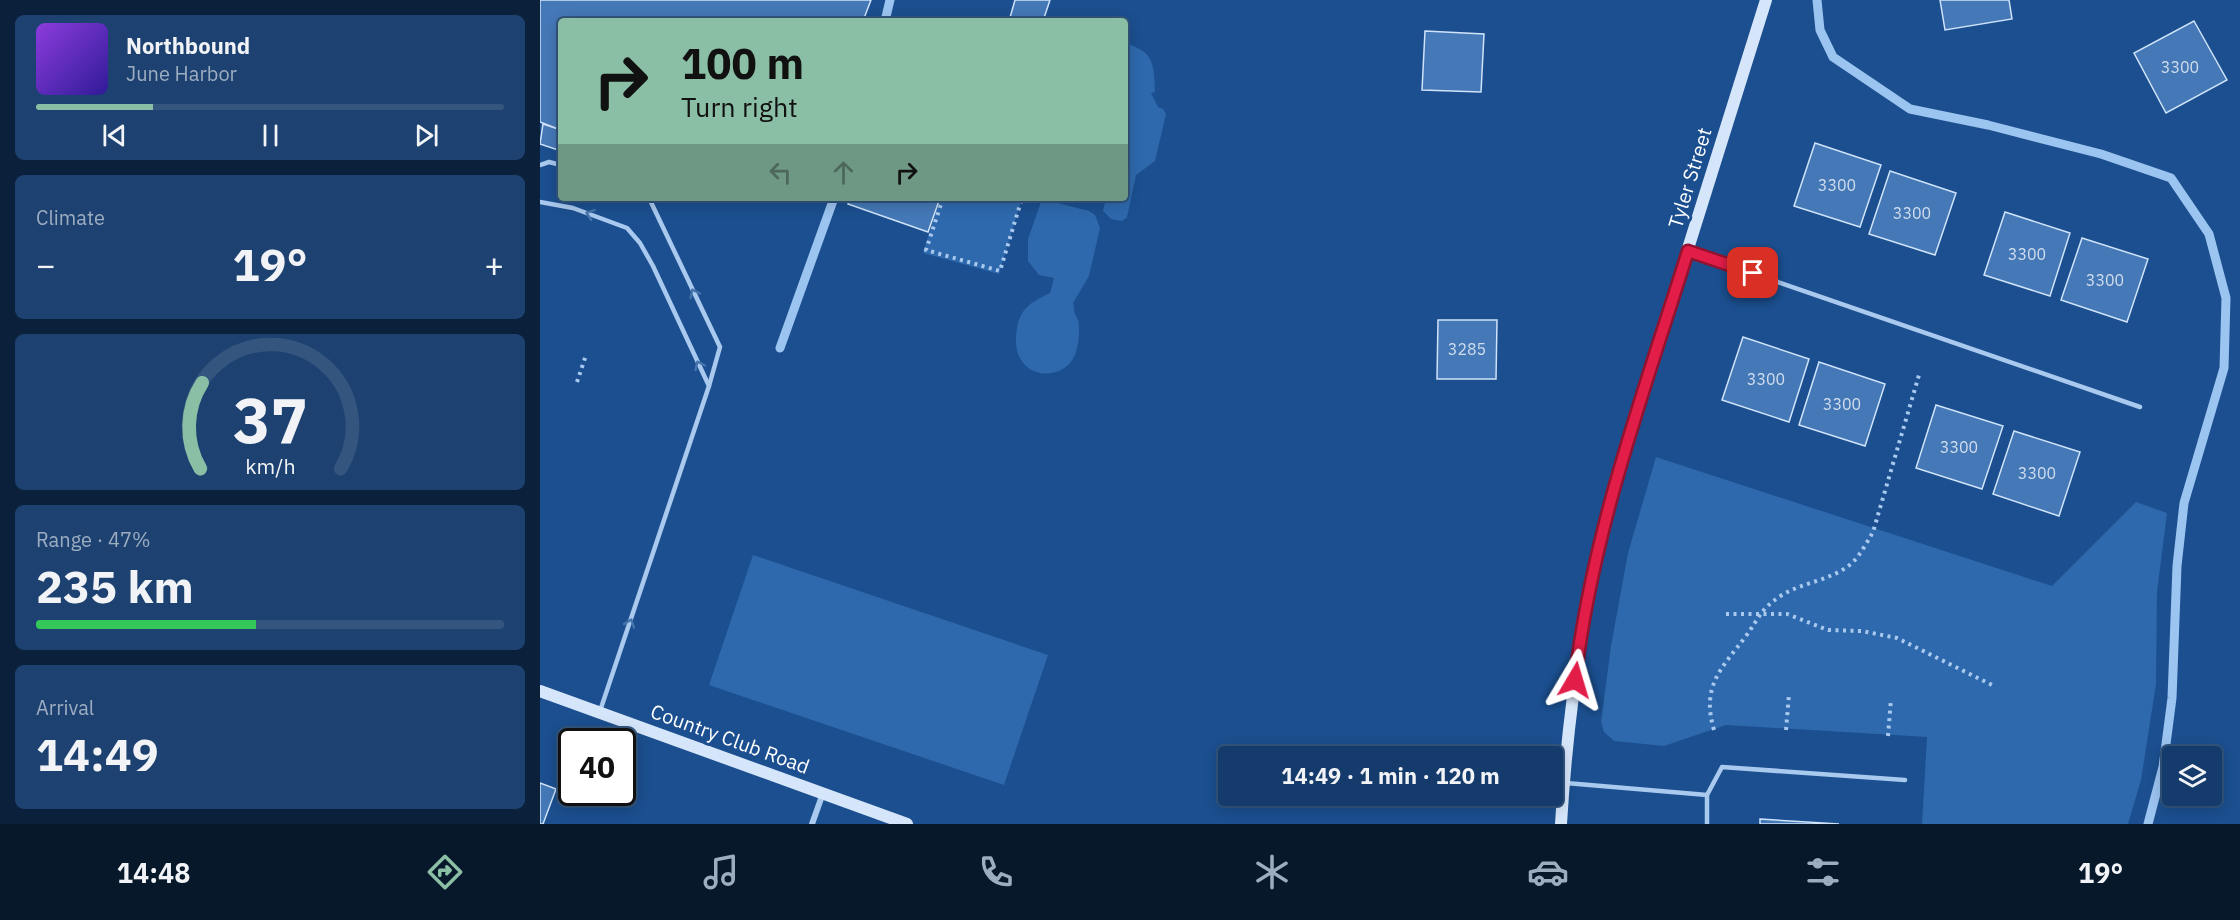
<!DOCTYPE html>
<html lang="en">
<head>
<meta charset="utf-8">
<style>
  :root { --surface:#143b6b; --page:#1d4271; --text:#f1f3f6; --muted:#9dadc1; --line:#33557e; --accent:#8abfa5 }
  body { margin:0; font-family:"IBM Plex Sans",sans-serif; background:var(--page); color:var(--text); height:100vh; display:flex; flex-direction:column; font-size:22px; white-space:nowrap }
  * { box-sizing:border-box; margin:0 }
  p { font-size:20px; color:var(--muted) }
  .icon { flex:none; width:33px; height:33px; fill:none; stroke:currentColor; stroke-width:2; stroke-linecap:round; stroke-linejoin:round }
  .map { position:relative; flex:1; overflow:hidden }
  .panel { display:flex; flex-direction:column; gap:15px; padding:15px; background:#0b203b; width:540px }
  .panel>* { flex:none }
  .banner { position:absolute; left:18px; top:18px; width:570px; height:183px; border-radius:6px; box-shadow:0 3px 15px #0003,0 0 0 2px var(--line); background:#8abfa5; color:#111; overflow:hidden }
  .tools { position:absolute; left:1622px; top:746px; display:grid; gap:12px }
  .tools a { display:grid; place-items:center; width:60px; height:60px; border-radius:6px; background:var(--surface); box-shadow:0 3px 15px #0003,0 0 0 2px var(--line); font-size:30px }
  .speed { position:absolute; left:18px; top:728px; display:flex; gap:12px; font-size:30px; font-weight:700; text-align:center }
  .speed>* { display:grid; place-content:center; width:78px; height:78px; border-radius:50%; background:var(--surface); box-shadow:0 3px 15px #0003,0 0 0 2px var(--line); line-height:1 }
  .speed .limit { border:3px solid #111; border-radius:9px; background:#fff; color:#111 }
  .pin { position:absolute; display:grid; place-items:center; width:51px; height:51px; color:#fff; margin:-26px; border-radius:12px; box-shadow:0 3px 9px #0006 }
  .me { position:absolute; width:66px; margin:-33px; rotate:7deg; stroke-linejoin:round; filter:drop-shadow(0 0 4px #0008) }
  .turn { display:flex; align-items:center; gap:21px; height:126px; padding:0 24px; font-size:27px }
  .turn .icon { width:78px; height:78px; stroke-width:2.5 }
  .turn b { display:block; font-size:42px; line-height:51px }
  .lanes { display:flex; align-items:center; height:57px; padding:0 24px; background:#0003; justify-content:center; gap:30px; direction:ltr }
  .lanes .off { opacity:.35 }
  .big { font-size:45px; font-weight:800; line-height:1.1 }
  .panel .widget { flex:1; display:flex; flex-direction:column; justify-content:center; gap:9px; min-width:0; padding:0 21px; border-radius:9px; background:var(--page) }
  .panel .dial { align-items:center; gap:0 }
  .dial svg { height:156px; overflow:visible; fill:none; stroke:var(--line); stroke-width:7; stroke-linecap:round; text-anchor:middle }
  .dial text { fill:var(--text); stroke:none }
  .song { display:flex; align-items:center; gap:18px }
  .cover { width:72px; height:72px; border-radius:9px; background:linear-gradient(135deg,hsl(270 70% 55%),hsl(250 70% 35%)) }
  .played { height:6px; border-radius:3px; background:linear-gradient(90deg,var(--accent) 25%,var(--line) 25%) }
  .keys { display:flex; justify-content:space-around; direction:ltr }
  .heat { display:flex; justify-content:space-between; align-items:center; font-size:33px; direction:ltr }
  .charge { height:9px; border-radius:4px; background:linear-gradient(90deg,#34c759 47%,var(--line) 0) }
  .trip { position:absolute; left:678px; top:746px; width:345px; height:60px; border-radius:6px; background:var(--surface); box-shadow:0 3px 15px #0003,0 0 0 2px var(--line); font-weight:800; line-height:60px; text-align:center }
  .menu { display:flex; height:96px; justify-content:space-around; align-items:center; background:#08182b; color:var(--muted) }
  .menu .icon { width:42px; height:42px }
  .menu .current { color:var(--accent) }
  .menu b { font-size:27px; color:var(--text) }
  main { display:flex; flex:1; min-height:0 }
  .map>svg:first-child { display:block }
  .green { fill:#2e69ad }
  .lines { fill:none; stroke-linecap:round; stroke-linejoin:round }
  .stream { stroke:#9cc4f0; stroke-width:9 }
  .building { fill:#4478b7; stroke:#cfe3fa; stroke-width:1.5 }
  .path { stroke:#a9c9ee; stroke-width:4; stroke-dasharray:3 4.5; stroke-linecap:butt }
  .lane { stroke:#a9c9ee; stroke-width:4.5 }
  .street { stroke:#a9c9ee; stroke-width:6 }
  .secondary { stroke:#d6e6fa; stroke-width:12 }
  .oneway { stroke:#4674ac }
  .route-casing { stroke:#92132f; stroke-width:15 }
  .route { stroke:#e11d48; stroke-width:10 }
  .labels { text-anchor:middle; stroke-width:6; stroke-linejoin:round; paint-order:stroke }
  .number-label { font-size:16px; fill:#d0dded }
  .street-label { font-size:20px; fill:#fff; stroke:#1b4f8f }
</style>
</head>
<body>
<main>
<section class="panel">
<div class="widget">
<div class="song"><i class="cover"></i><div><b>Northbound</b><p>June Harbor</p></div></div>
<div class="played"></div>
<div class="keys"><svg class="icon" aria-label="previous" viewBox="0 0 24 24"><path d="M18 5L8 12l10 7zM5 5v14"/></svg><svg class="icon" aria-label="pause" viewBox="0 0 24 24"><path d="M8 5v14M16 5v14"/></svg><svg class="icon" aria-label="next" viewBox="0 0 24 24"><path d="M6 5l10 7-10 7zM19 5v14"/></svg></div>
</div>
<div class="widget"><p>Climate</p>
<div class="heat"><a>−</a><b class="big">19°</b><a>+</a></div>
</div>
<div class="widget dial"><svg viewBox="0 0 100 80">
<path d="M14 69A42 42 0 1 1 86 69"/>
<path d="M14 69A42 42 0 0 1 15 25" stroke="#8abfa5"/>
<text x="50" y="56" font-size="32" font-weight="700">37</text>
<text x="50" y="72" font-size="11">km/h</text>
</svg></div>
<div class="widget"><p>Range · 47%</p><b class="big">235 km</b><div class="charge"></div></div>
<div class="widget"><p>Arrival</p><b class="big">14:49</b></div>
</section>
<div class="map">
<svg width="1700" height="824" viewBox="0 0 1700 824">
  <rect width="100%" height="100%" fill="#1b4f8f"/>
  <g class="green">
    <path d="M585,43C614,52 614,63 615,92L611,93L618,107L623,109L626,114L615,161L596,175L587,217L582,221L571,219L563,211L566,198H585Z"/>
    <polygon points="400,198 482,198 459,274 383,253"/>
    <path d="M502,199L549,211L555,215L560,228L549,276L533,303C534,306 534,308 534,311C535,315 537,317 538,320C540,327 539,341 537,348C530,385 473,382 476,337C478,309 488,304 510,293L514,278L499,275L488,261V239Z"/>
    <polygon points="1116,457 1512,586 1596,502 1627,513 1617,592 1616,684 1601,780 1588,824 1382,824 1387,737 1186,725 1124,746 1074,741 1064,732 1061,722 1071,646 1088,553"/>
    <polygon points="213,555 508,655 464,785 169,685"/>
  </g>
  <g class="lines">
    <g class="stream">
      <polyline points="1277,0 1280,30 1293,57 1370,109 1448,125 1561,154 1631,178 1669,234 1686,298 1684,368 1644,503 1637,566 1632,698 1623,767 1608,824"/>
      <polyline points="345,21 350,0"/>
      <polyline points="240,348 294,198"/>
    </g>
  </g>
  <g class="building">
    <polygon points="0,0 331,0 323,21 21,21 21,123 18,129 0,122"/>
    <polygon points="475,0 510,0 503,21 469,21"/>
    <polygon points="1400,0 1469,0 1472,19 1405,30"/>
    <polygon points="1654,21 1687,80 1626,113 1594,53"/>
    <polygon points="885,31 944,34 941,92 882,90"/>
    <polygon points="21,123 21,151 0,144 3,124 18,129"/>
    <polygon points="1275,143 1341,165 1320,227 1254,206"/>
    <polygon points="1350,171 1416,193 1395,255 1329,234"/>
    <polygon points="310,198 400,198 388,232 308,204"/>
    <polygon points="1465,212 1530,233 1510,296 1444,275"/>
    <polygon points="1542,238 1608,259 1587,322 1521,300"/>
    <polygon points="898,320 957,320 956,379 897,379"/>
    <polygon points="1203,337 1269,359 1249,422 1182,400"/>
    <polygon points="1279,362 1345,384 1325,446 1259,425"/>
    <polygon points="1396,405 1463,426 1442,489 1376,468"/>
    <polygon points="1474,431 1540,452 1519,516 1453,494"/>
    <polygon points="0,783 16,789 3,824 0,824"/>
    <polygon points="1220,819 1299,824 1220,824"/>
  </g>
  <g class="lines">
    <g class="path">
      <polyline points="403,198 386,250 460,271 482,198"/>
      <polyline points="37,382 46,355"/>
      <polyline points="1186,614 1247,614 1288,630 1322,631 1357,638 1452,685"/>
      <path d="M1174,730C1161,686 1181,669 1206,636C1220,617 1220,609 1242,595C1263,582 1294,580 1313,562C1321,554 1327,542 1333,532L1379,375"/>
      <polyline points="1246,730 1249,694"/>
      <polyline points="1348,736 1351,699"/>
    </g>
    <g class="lane">
      <polyline points="0,165 9,162 21,165"/>
      <polyline points="109,198 180,347 169,386"/>
      <polyline points="0,202 33,208 87,228 100,243 113,266 169,386 60,711"/>
      <polyline points="1148,251 1600,407"/>
      <polyline points="1026,783 1167,795"/>
      <polyline points="1167,824 1167,795 1182,767 1365,780"/>
    </g>
    <polyline class="street" points="272,824 283,793"/>
    <g class="secondary">
      <polyline points="0,691 367,824"/>
      <path d="M1021,824C1028,706 1045,593 1076,478L1226,0"/>
    </g>
  </g>
  <defs><path id="oneway-chevron" d="M-2-3.5L2.5 0L-2 3.5" fill="none" stroke-width="1.6" stroke-linecap="round" stroke-linejoin="round" transform="scale(1.5)"/></defs>
  <g class="oneway">
    <use href="#oneway-chevron" transform="translate(50 214) rotate(-160)"/>
    <use href="#oneway-chevron" transform="translate(154 293) rotate(-115)"/>
    <use href="#oneway-chevron" transform="translate(159 365) rotate(-115)"/>
    <use href="#oneway-chevron" transform="translate(90 623) rotate(-71)"/>
  </g>
  <g class="lines">
    <g class="route-casing">
      <path id="route" d="M1035,680C1052,532 1104,392 1148,251L1213,273"/>
    </g>
    <use href="#route" class="route"/>
  </g>
  <g class="labels">
    <g class="number-label">
      <text x="1640" y="73">3300</text>
      <text x="1297" y="191">3300</text>
      <text x="1372" y="219">3300</text>
      <text x="1487" y="260">3300</text>
      <text x="1565" y="286">3300</text>
      <text x="927" y="355">3285</text>
      <text x="1226" y="385">3300</text>
      <text x="1302" y="410">3300</text>
      <text x="1419" y="453">3300</text>
      <text x="1497" y="479">3300</text>
    </g>
    <g class="street-label">
      <text transform="translate(1150 178) rotate(-73)" y="7">Tyler Street</text>
      <text transform="translate(190 739) rotate(20)" y="7">Country Club Road</text>
    </g>
  </g>
</svg>
<div class="tools">
<a><svg class="icon" aria-label="layers" viewBox="0 0 24 24"><path d="M12 4l9 5-9 5-9-5zM3 14l9 5 9-5"/></svg></a>
</div>
<div class="speed"><div class="limit">40</div></div>
<div class="pin" style="left:1213px;top:273px;background:#d93025"><svg class="icon" aria-label="arrive" viewBox="0 0 24 24"><path d="M6 21V4h12l-3 4 3 4H6"/></svg></div>
<svg class="me" style="left:1035px;top:680px" viewBox="-20 -20 40 40"><path d="M0-17L14 15 0 8-14 15z" fill="#e11d48" stroke="#fff" stroke-width="4"/></svg>
<div class="trip">14:49 · 1 min · 120 m</div>
<div class="banner">
<div class="turn"><svg class="icon" aria-label="right" viewBox="0 0 24 24"><path d="M7 20v-9h11M14 6l5 5-5 5"/></svg><div><b>100 m</b>Turn right</div></div>
<div class="lanes"><svg class="icon off" aria-label="left" viewBox="0 0 24 24"><path d="M17 20v-9H6M10 6l-5 5 5 5"/></svg><svg class="icon off" aria-label="ahead" viewBox="0 0 24 24"><path d="M12 20V5M6 11l6-6 6 6"/></svg><svg class="icon" aria-label="right" viewBox="0 0 24 24"><path d="M7 20v-9h11M14 6l5 5-5 5"/></svg></div>
</div>
</div>
</main>
<nav class="menu">
<b>14:48</b>
<svg class="icon current" aria-label="directions" viewBox="0 0 24 24"><path d="M12 3l9 9-9 9-9-9zM9 14v-3h6M13 9l2 2-2 2"/></svg>
<svg class="icon" aria-label="music" viewBox="0 0 24 24"><path d="M9 18V5l10-2v13"/><circle cx="6" cy="18" r="3"/><circle cx="16" cy="16" r="3"/></svg>
<svg class="icon" aria-label="phone" viewBox="0 0 24 24"><path d="M5 4h4l2 5-3 2q2 4 5 5l2-3 5 2v4C11 20 4 13 5 4z"/></svg>
<svg class="icon" aria-label="climate" viewBox="0 0 24 24"><path d="M12 3v18M4 7l16 10M4 17L20 7"/></svg>
<svg class="icon" aria-label="car" viewBox="0 0 24 24"><path d="M5 17H2v-5l4-1 3-4h7l3 4 3 1v5h-3M9 17h6M6 11h13"/><circle cx="7" cy="17" r="2"/><circle cx="17" cy="17" r="2"/></svg>
<svg class="icon" aria-label="filters" viewBox="0 0 24 24"><path d="M4 7h16M4 17h16"/><circle cx="9" cy="7" r="2"/><circle cx="15" cy="17" r="2"/></svg>
<b>19°</b>
</nav>
</body>
</html>
